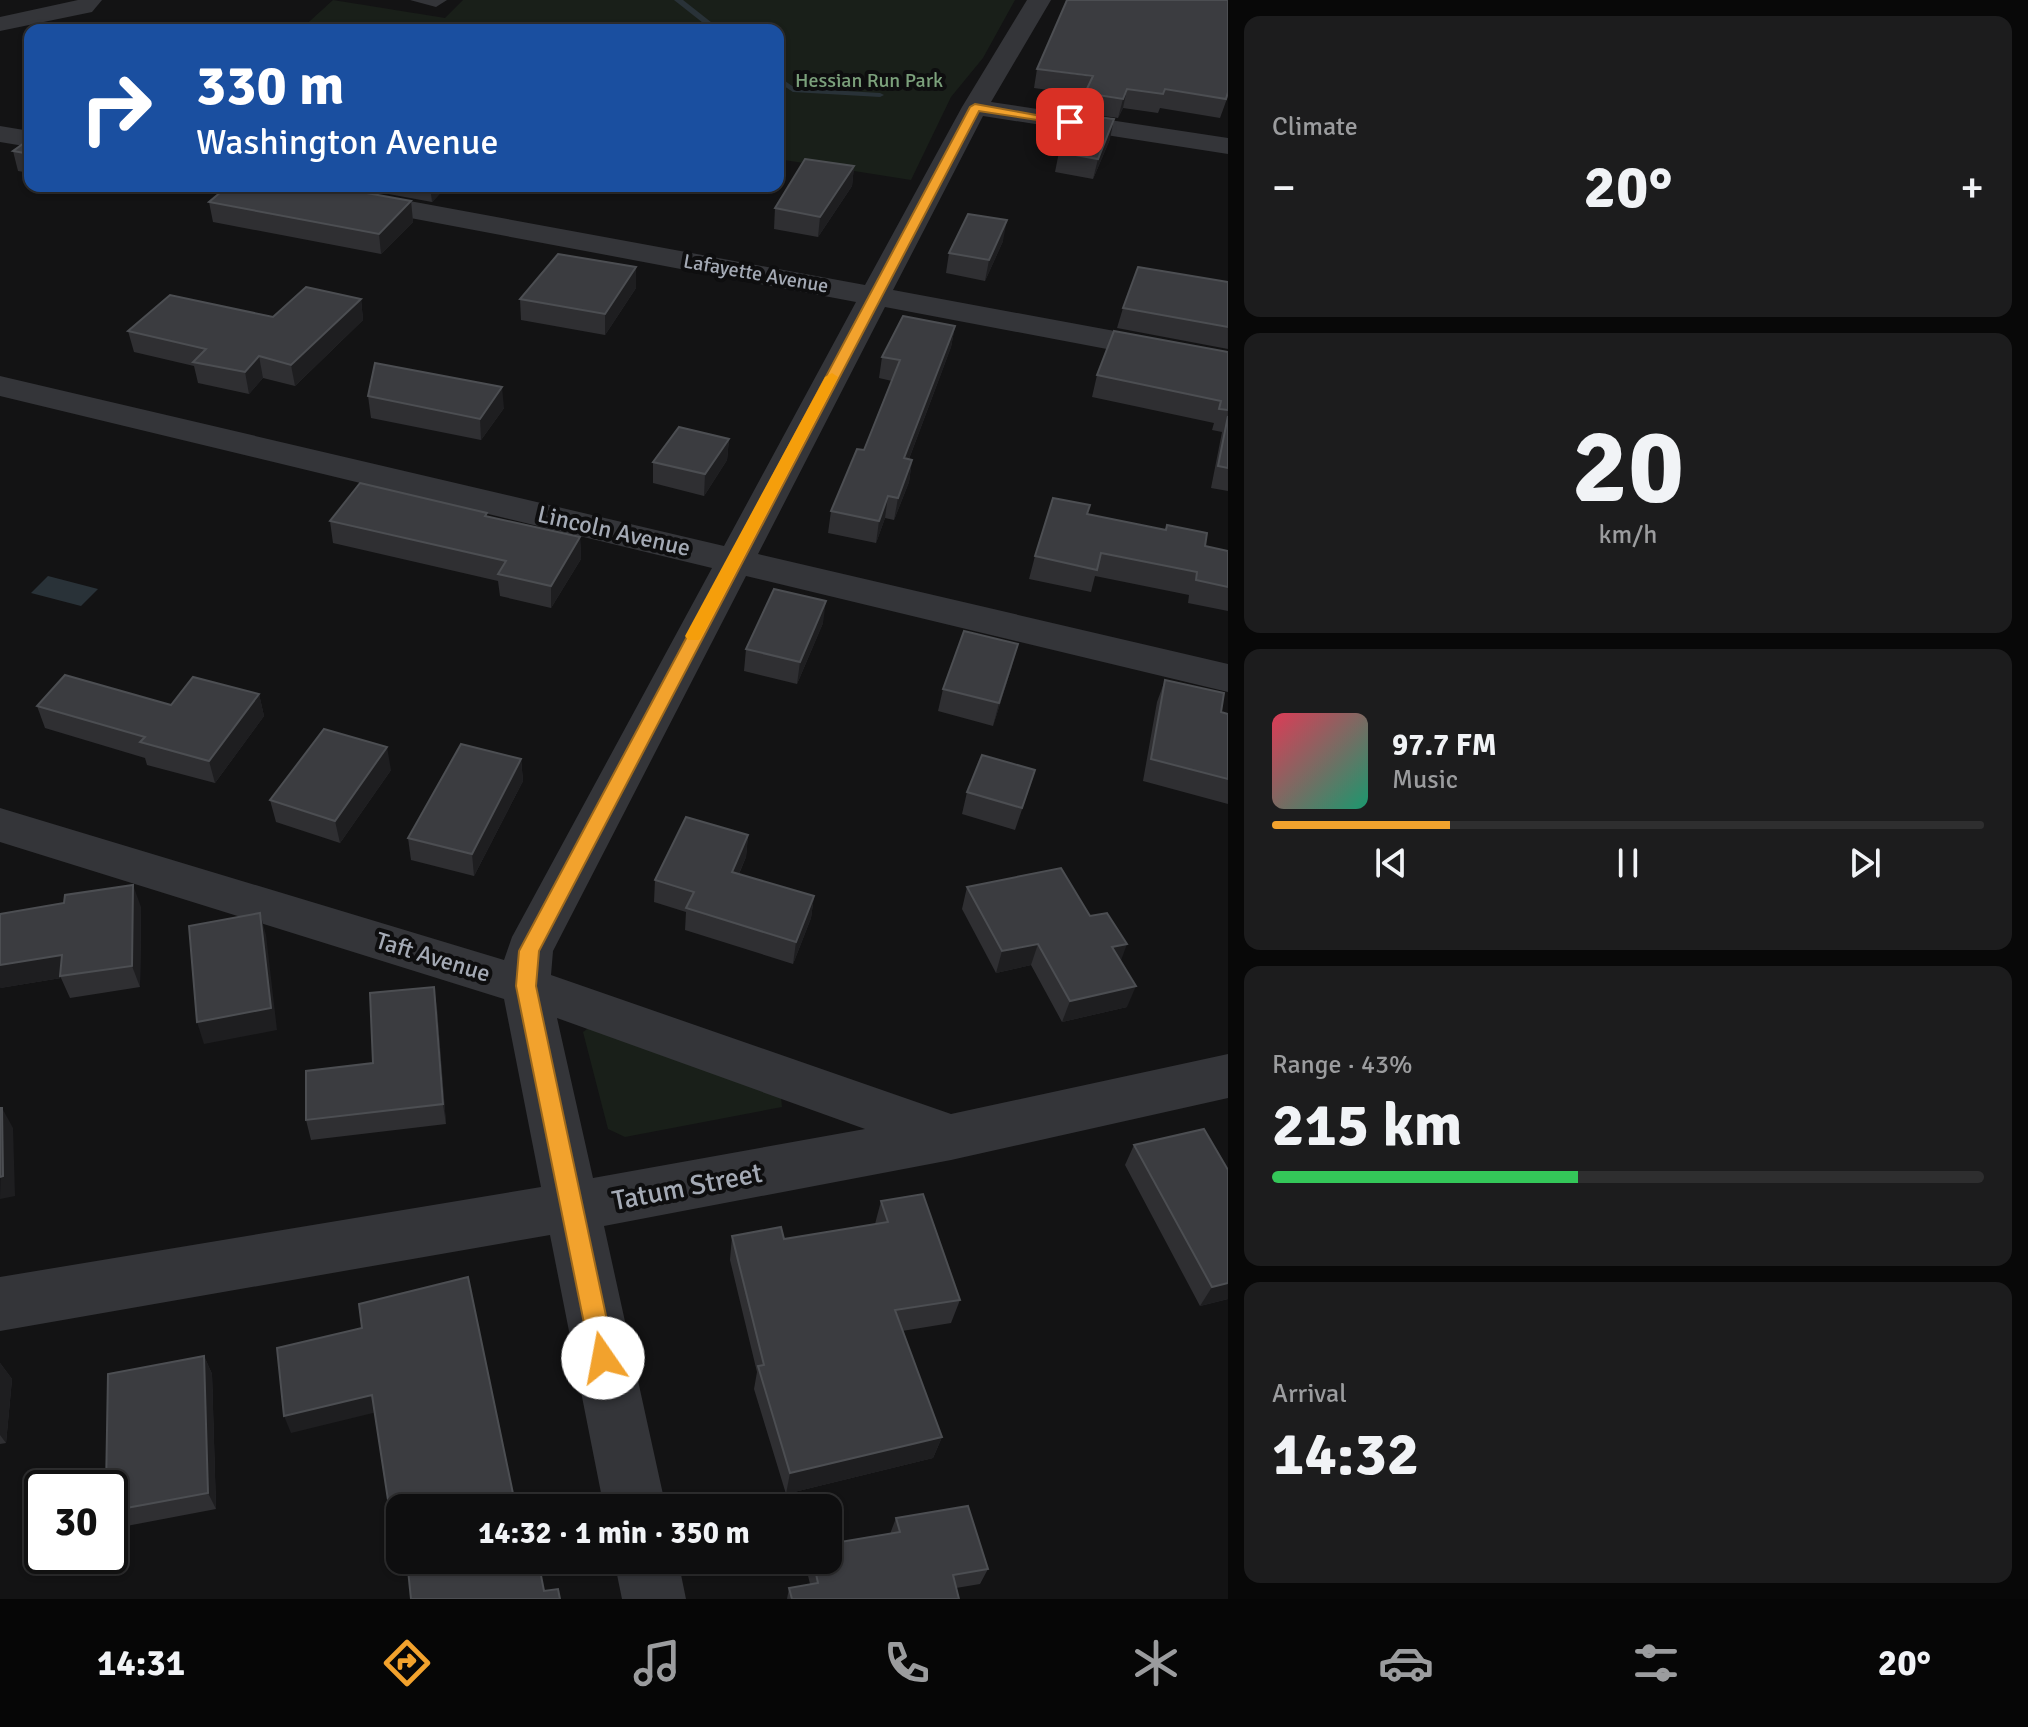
<!DOCTYPE html>
<html lang="en">
<head>
<meta charset="utf-8">
<style>
  :root { --surface:#0e0e0f; --page:#1c1c1d; --text:#f1f3f6; --muted:#9b9c9e; --line:#2e2e2f; --accent:#f2a22d }
  body { margin:0; font-family:Signika,sans-serif; background:var(--page); color:var(--text); height:100vh; display:flex; flex-direction:column; font-size:30px; white-space:nowrap }
  * { box-sizing:border-box; margin:0 }
  p { font-size:26px; color:var(--muted) }
  .icon { flex:none; width:44px; height:44px; fill:none; stroke:currentColor; stroke-width:2; stroke-linecap:round; stroke-linejoin:round }
  .map { position:relative; flex:1; overflow:hidden }
  .side { display:flex; flex-direction:column; gap:16px; padding:16px; background:#080808; width:800px }
  .side>* { flex:none }
  .hud { position:absolute; left:24px; top:24px; width:760px; height:168px; border-radius:16px; box-shadow:0 2px 6px #0004,0 0 0 2px var(--line); background:#1a4fa0; color:#fff; overflow:hidden }
  .speed { position:absolute; left:24px; top:1470px; display:flex; gap:16px; font-size:40px; font-weight:700; text-align:center }
  .speed>* { display:grid; place-content:center; width:104px; height:104px; border-radius:50%; background:var(--surface); box-shadow:0 2px 6px #0004,0 0 0 2px var(--line); line-height:1 }
  .speed .limit { border:4px solid #111; border-radius:12px; background:#fff; color:#111 }
  .pin { position:absolute; display:grid; place-items:center; width:68px; height:68px; color:#fff; margin:-34px; border-radius:16px; box-shadow:0 4px 12px #0006 }
  .me { position:absolute; width:88px; margin:-44px; rotate:348deg; stroke-linejoin:round; filter:drop-shadow(0 0 6px #0008) }
  .turn { display:flex; align-items:center; gap:28px; height:168px; padding:0 40px; font-size:36px }
  .turn .icon { width:104px; height:104px; stroke-width:2.5 }
  .turn b { display:block; font-size:56px; line-height:68px }
  .big { font-size:60px; font-weight:700; line-height:1.1 }
  .side .card { flex:1; display:flex; flex-direction:column; justify-content:center; gap:12px; min-width:0; padding:0 28px; border-radius:16px; background:var(--page) }
  .side .dial { align-items:center; gap:0 }
  .dial b { font-size:104px; line-height:1 }
  .song { display:flex; align-items:center; gap:24px }
  .cover { width:96px; height:96px; border-radius:12px; background:linear-gradient(135deg,hsl(350 70% 55%),hsl(160 70% 35%)) }
  .played { height:8px; border-radius:4px; background:linear-gradient(90deg,var(--accent) 25%,var(--line) 25%) }
  .keys { display:flex; justify-content:space-around; direction:ltr }
  .heat { display:flex; justify-content:space-between; align-items:center; font-size:44px; direction:ltr }
  .charge { height:12px; border-radius:6px; background:linear-gradient(90deg,#34c759 43%,var(--line) 0) }
  .trip { position:absolute; left:386px; top:1494px; width:456px; height:80px; border-radius:16px; background:var(--surface); box-shadow:0 2px 6px #0004,0 0 0 2px var(--line); font-weight:700; line-height:80px; text-align:center }
  .menu { display:flex; height:128px; justify-content:space-around; align-items:center; background:#060606; color:var(--muted) }
  .menu .icon { width:56px; height:56px }
  .menu .on { color:var(--accent) }
  .menu b { font-size:36px; color:var(--text) }
  main { display:flex; flex:1; min-height:0 }
  .map>svg:first-child { display:block }
  .green { fill:#191f19 }
  .water { fill:#293238 }
  .lines { fill:none; stroke-linecap:round; stroke-linejoin:round }
  .stream { fill:#293238; fill-rule:evenodd }
  .lane { fill:#343539; fill-rule:evenodd }
  .street { fill:#343539; fill-rule:evenodd }
  .wall { fill:#2f2f32 }
  .shaded-wall { fill:#1e1e20 }
  .building { fill:#3b3c40; stroke:#4c4e52; stroke-width:2 }
  .route { fill:#f2a22d; stroke:#9d691d; stroke-width:2 }
  .slow { fill:#f59e0b }
  .labels { text-anchor:middle; stroke-width:8; stroke-linejoin:round; paint-order:stroke }
  .far-park-label { font-size:20px; fill:#7ba07b; stroke:#0e0e0f }
  .far-street-label { font-size:20px; fill:#a4aab5; stroke:#0e0e0f }
  .street-label { font-size:24px; fill:#a4aab5; stroke:#0e0e0f }
  .near-street-label { font-size:28px; fill:#a4aab5; stroke:#0e0e0f }
</style>
</head>
<body>
<main>
<div class="map">
<svg width="1228" height="1599" viewBox="0 0 1228 1599">
  <rect width="100%" height="100%" fill="#131314"/>
  <g class="green">
    <polygon points="333,0 445,18 463,0 1015,0 983,58 951,97 911,180 778,159 778,30 300,30"/>
    <polygon points="594,1024 780,1086 782,1107 625,1137 608,1129 583,1032"/>
  </g>
  <polygon class="water" points="48,576 98,589 81,606 31,593"/>
  <g class="lines">
    <g class="stream">
      <polygon points="674,0 683,0 721,30 712,30"/>
      <polygon points="778,76 795,88 880,93 884,95 880,97 793,92 778,82"/>
    </g>
    <polygon class="lane" points="410,0 447,0 436,7"/>
    <g class="street">
      <polygon points="78,0 102,0 92,12 0,31 0,17"/>
      <path d="M1027,0H1051L991,102L1228,138V154L983,116L893,290L1228,352V372L885,307L758,554L1228,664V692L746,576L553,951L551,975L951,1114L1228,1054V1098L951,1160L604,1226L666,1508H604L550,1235L0,1331V1277L541,1187L504,999L0,842V808L504,960L512,937L712,568L0,396V376L724,546L856,302L283,194L273,192L269,186H328L865,285L962,107ZM557,1018L865,1129L593,1178Z"/>
      <polygon points="0,126 30,131 30,147 0,142"/>
      <polygon points="614,1560 678,1560 686,1599 622,1599"/>
    </g>
  </g>
  <g class="wall">
    <polygon points="1037,69 1228,96 1220,118 1160,108 1158,113 1123,108 1118,118 1081,113 1085,95 1034,88"/>
    <polygon points="30,139 30,173 18,171 13,151"/>
    <polygon points="1110,139 1093,179 1055,172 1059,152"/>
    <polygon points="854,166 852,186 818,237 774,229 775,208"/>
    <polygon points="345,186 459,186 457,188 447,186 432,202"/>
    <polygon points="411,201 413,222 381,254 213,222 209,202"/>
    <polygon points="1003,241 985,281 946,273 949,253"/>
    <polygon points="636,267 636,288 605,335 521,320 520,299"/>
    <polygon points="1228,282 1228,349 1117,328 1123,308"/>
    <polygon points="361,299 363,320 295,386 263,378 249,394 198,383 194,366 134,352 128,331 273,317"/>
    <polygon points="955,326 951,347 909,459 912,460 909,482 894,520 885,518 876,543 828,533 831,511 864,450 892,381 879,378 882,357"/>
    <polygon points="1228,352 1228,491 1211,488 1222,432 1212,430 1214,423 1092,397 1097,375"/>
    <polygon points="368,396 504,408 481,440 371,418"/>
    <polygon points="729,439 727,460 704,496 653,483 653,462"/>
    <polygon points="487,513 487,516 580,537 581,559 551,608 500,596 498,581 333,543 330,521"/>
    <polygon points="1087,514 1166,530 1167,525 1205,546 1228,551 1228,611 1188,603 1189,595 1095,576 1091,592 1029,579 1035,556"/>
    <polygon points="823,623 797,684 744,671 746,649"/>
    <polygon points="1012,666 993,726 938,711 943,689"/>
    <polygon points="1165,680 1221,712 1228,714 1228,804 1143,781 1157,702"/>
    <polygon points="259,694 264,716 215,783 147,765 145,758 45,728 37,706 171,705"/>
    <polygon points="521,759 523,781 474,876 411,860 408,838"/>
    <polygon points="391,770 340,843 276,822 270,800"/>
    <polygon points="967,792 1028,792 1015,830 962,814"/>
    <polygon points="748,835 746,857 739,874 814,896 811,918 793,964 685,930 686,912 654,902 655,880"/>
    <polygon points="967,887 1090,916 1120,961 1127,1007 1062,1022 1031,965 996,973 962,909"/>
    <polygon points="141,907 140,987 70,998 61,978 0,988"/>
    <polygon points="437,1008 446,1124 311,1140 306,1120"/>
    <polygon points="1134,1145 1228,1299 1200,1306 1125,1165"/>
    <polygon points="881,1201 960,1300 951,1323 902,1331 942,1437 933,1458 786,1494 754,1389 757,1372 730,1260 732,1236 784,1239 875,1224"/>
    <polygon points="204,1356 212,1374 216,1509 116,1528 110,1519 110,1488"/>
    <polygon points="0,1363 12,1379 6,1443 0,1444"/>
    <polygon points="896,1518 988,1569 980,1584 956,1588 959,1599 787,1599 789,1588 810,1584 805,1563 806,1560 828,1560 890,1534"/>
  </g>
  <g class="shaded-wall">
    <polygon points="1127,89 1123,108 1118,118 1123,99"/>
    <polygon points="1114,119 1110,139 1093,179 1098,159"/>
    <polygon points="854,166 852,186 818,237 820,217"/>
    <polygon points="430,186 447,186 432,202"/>
    <polygon points="411,201 413,222 381,254 379,234"/>
    <polygon points="1007,220 1003,241 985,281 989,260"/>
    <polygon points="636,267 636,288 605,335 605,314"/>
    <polygon points="361,299 363,320 295,386 291,365"/>
    <polygon points="955,326 951,347 901,480 904,458"/>
    <polygon points="259,356 263,378 249,394 245,372"/>
    <polygon points="502,387 504,408 481,440 480,419"/>
    <polygon points="729,439 727,460 704,496 705,474"/>
    <polygon points="912,460 909,482 894,520 898,498"/>
    <polygon points="888,496 885,518 876,543 879,521"/>
    <polygon points="580,537 581,559 551,608 551,586"/>
    <polygon points="826,601 823,623 797,684 800,662"/>
    <polygon points="1018,644 1012,666 993,726 999,703"/>
    <polygon points="259,694 264,716 215,783 209,761"/>
    <polygon points="387,747 391,770 340,843 335,821"/>
    <polygon points="521,759 523,781 474,876 472,854"/>
    <polygon points="748,835 746,857 730,894 732,872"/>
    <polygon points="133,885 141,907 140,987 132,966"/>
    <polygon points="814,896 811,918 793,964 796,942"/>
    <polygon points="260,913 266,935 277,1030 204,1044 197,1022"/>
    <polygon points="1038,944 1031,965 996,973 1002,951"/>
    <polygon points="1127,944 1119,966 1112,947"/>
    <polygon points="62,955 61,978 0,988 0,965"/>
    <polygon points="1136,986 1127,1007 1062,1022 1070,1001"/>
    <polygon points="434,987 437,1008 446,1124 443,1104"/>
    <polygon points="2,1108 13,1128 15,1196 0,1199"/>
    <polygon points="1228,1283 1228,1299 1200,1306 1212,1287"/>
    <polygon points="204,1356 212,1374 216,1509 208,1493"/>
    <polygon points="0,1363 12,1379 6,1443 0,1435"/>
    <polygon points="372,1395 377,1412 291,1433 284,1416"/>
    <polygon points="942,1437 933,1458 786,1494 790,1473"/>
    <polygon points="400,1523 400,1541 397,1541 392,1526"/>
  </g>
  <g class="building">
    <polygon points="1067,0 1228,0 1228,92 1226,99 1165,89 1163,94 1127,89 1123,99 1085,93 1093,76 1037,69"/>
    <polygon points="1076,114 1114,119 1098,159 1059,152"/>
    <polygon points="30,139 30,154 13,151"/>
    <polygon points="805,159 854,166 820,217 775,208"/>
    <polygon points="228,186 328,186 411,201 379,234 209,202"/>
    <polygon points="968,214 1007,220 989,260 949,253"/>
    <polygon points="558,254 636,267 605,314 520,299"/>
    <polygon points="1138,267 1228,282 1228,327 1123,308"/>
    <polygon points="306,287 361,299 291,365 259,356 245,372 193,362 206,349 128,331 170,295 273,317"/>
    <polygon points="903,316 955,326 904,458 912,460 898,498 888,496 879,521 831,511 857,449 864,450 900,360 882,357"/>
    <polygon points="1114,331 1228,352 1228,410 1219,409 1221,401 1097,375"/>
    <polygon points="375,363 502,387 480,419 368,396"/>
    <polygon points="1228,416 1228,468 1218,466"/>
    <polygon points="679,427 729,439 705,474 653,462"/>
    <polygon points="360,483 487,513 485,516 580,537 551,586 498,574 506,561 330,521"/>
    <polygon points="1053,498 1090,505 1087,514 1166,530 1167,525 1207,533 1205,546 1228,551 1228,587 1196,580 1197,572 1101,553 1097,570 1035,556"/>
    <polygon points="774,589 826,601 800,662 746,649"/>
    <polygon points="964,631 1018,644 999,703 943,689"/>
    <polygon points="65,675 171,705 193,677 259,694 209,761 140,742 145,737 37,706"/>
    <polygon points="1165,680 1224,693 1221,712 1228,714 1228,779 1151,759"/>
    <polygon points="324,729 387,747 335,821 270,800"/>
    <polygon points="461,744 521,759 472,854 408,838"/>
    <polygon points="982,755 1035,770 1022,808 967,792"/>
    <polygon points="686,817 748,835 732,872 814,896 796,942 686,908 694,892 655,880"/>
    <polygon points="1061,868 1090,916 1107,913 1127,944 1112,947 1136,986 1070,1001 1038,944 1002,951 967,887"/>
    <polygon points="133,885 132,966 60,976 62,955 0,965 0,914 64,903 65,895"/>
    <polygon points="260,913 271,1008 197,1022 189,926"/>
    <polygon points="434,987 443,1104 306,1120 306,1071 373,1063 370,993"/>
    <polygon points="0,1108 2,1108 3,1176 0,1177"/>
    <polygon points="1204,1129 1228,1170 1228,1283 1212,1287 1134,1145"/>
    <polygon points="923,1194 960,1300 895,1310 942,1437 790,1473 758,1366 764,1365 732,1236 781,1227 784,1239 888,1222 881,1201"/>
    <polygon points="468,1277 516,1508 400,1508 400,1523 392,1526 372,1395 284,1416 277,1348 362,1328 359,1304"/>
    <polygon points="204,1356 208,1493 110,1511 110,1488 106,1488 108,1374"/>
    <polygon points="968,1506 988,1569 953,1575 959,1599 792,1599 789,1588 818,1583 813,1560 828,1560 828,1544 900,1532 896,1518"/>
    <polygon points="407,1560 538,1560 544,1591 558,1589 560,1599 411,1599"/>
  </g>
  <polygon class="route" points="975,104 1075,122 1070,125 979,111 539,951 536,986 615,1358 612,1366 603,1370 594,1366 591,1358 516,986 519,951 970,107"/>
  <polygon class="slow" points="832,373 838,377 702,636 699,640 688,640 685,636 825,377"/>
  <g class="labels">
    <g class="far-park-label">
      <text x="869" y="87">Hessian Run Park</text>
    </g>
    <g class="far-street-label">
      <text transform="translate(756 273) rotate(10)" y="7">Lafayette Avenue</text>
    </g>
    <g class="street-label">
      <text transform="translate(614 531) rotate(13)" y="8">Lincoln Avenue</text>
      <text transform="translate(433 957) rotate(17)" y="8">Taft Avenue</text>
    </g>
    <g class="near-street-label">
      <text transform="translate(687 1186) rotate(-11)" y="10">Tatum Street</text>
    </g>
  </g>
</svg>
<div class="speed"><div class="limit">30</div></div>
<div class="pin" style="left:1070px;top:122px;background:#d93025"><svg class="icon" aria-label="arrive" viewBox="0 0 24 24"><path d="M6 21V4h12l-3 4 3 4H6"/></svg></div>
<svg class="me" style="left:603px;top:1358px" viewBox="-20 -20 40 40"><circle r="19" fill="#fff"/><path d="M0-13L10 11 0 6-10 11z" fill="#f2a22d"/></svg>
<div class="trip">14:32 · 1 min · 350 m</div>
<div class="hud">
<div class="turn"><svg class="icon" aria-label="right" viewBox="0 0 24 24"><path d="M7 20v-9h11M14 6l5 5-5 5"/></svg><div><b>330 m</b>Washington Avenue</div></div>
</div>
</div>
<section class="side">
<div class="card"><p>Climate</p>
<div class="heat"><a>−</a><b class="big">20°</b><a>+</a></div>
</div>
<div class="card dial"><b>20</b><p>km/h</p></div>
<div class="card">
<div class="song"><i class="cover"></i><div><b>97.7 FM</b><p>Music</p></div></div>
<div class="played"></div>
<div class="keys"><svg class="icon" aria-label="previous" viewBox="0 0 24 24"><path d="M18 5L8 12l10 7zM5 5v14"/></svg><svg class="icon" aria-label="pause" viewBox="0 0 24 24"><path d="M8 5v14M16 5v14"/></svg><svg class="icon" aria-label="next" viewBox="0 0 24 24"><path d="M6 5l10 7-10 7zM19 5v14"/></svg></div>
</div>
<div class="card"><p>Range · 43%</p><b class="big">215 km</b><div class="charge"></div></div>
<div class="card"><p>Arrival</p><b class="big">14:32</b></div>
</section>
</main>
<nav class="menu">
<b>14:31</b>
<svg class="icon on" aria-label="directions" viewBox="0 0 24 24"><path d="M12 3l9 9-9 9-9-9zM9 14v-3h6M13 9l2 2-2 2"/></svg>
<svg class="icon" aria-label="music" viewBox="0 0 24 24"><path d="M9 18V5l10-2v13"/><circle cx="6" cy="18" r="3"/><circle cx="16" cy="16" r="3"/></svg>
<svg class="icon" aria-label="phone" viewBox="0 0 24 24"><path d="M5 4h4l2 5-3 2q2 4 5 5l2-3 5 2v4C11 20 4 13 5 4z"/></svg>
<svg class="icon" aria-label="climate" viewBox="0 0 24 24"><path d="M12 3v18M4 7l16 10M4 17L20 7"/></svg>
<svg class="icon" aria-label="car" viewBox="0 0 24 24"><path d="M5 17H2v-5l4-1 3-4h7l3 4 3 1v5h-3M9 17h6M6 11h13"/><circle cx="7" cy="17" r="2"/><circle cx="17" cy="17" r="2"/></svg>
<svg class="icon" aria-label="filters" viewBox="0 0 24 24"><path d="M4 7h16M4 17h16"/><circle cx="9" cy="7" r="2"/><circle cx="15" cy="17" r="2"/></svg>
<b>20°</b>
</nav>
</body>
</html>
